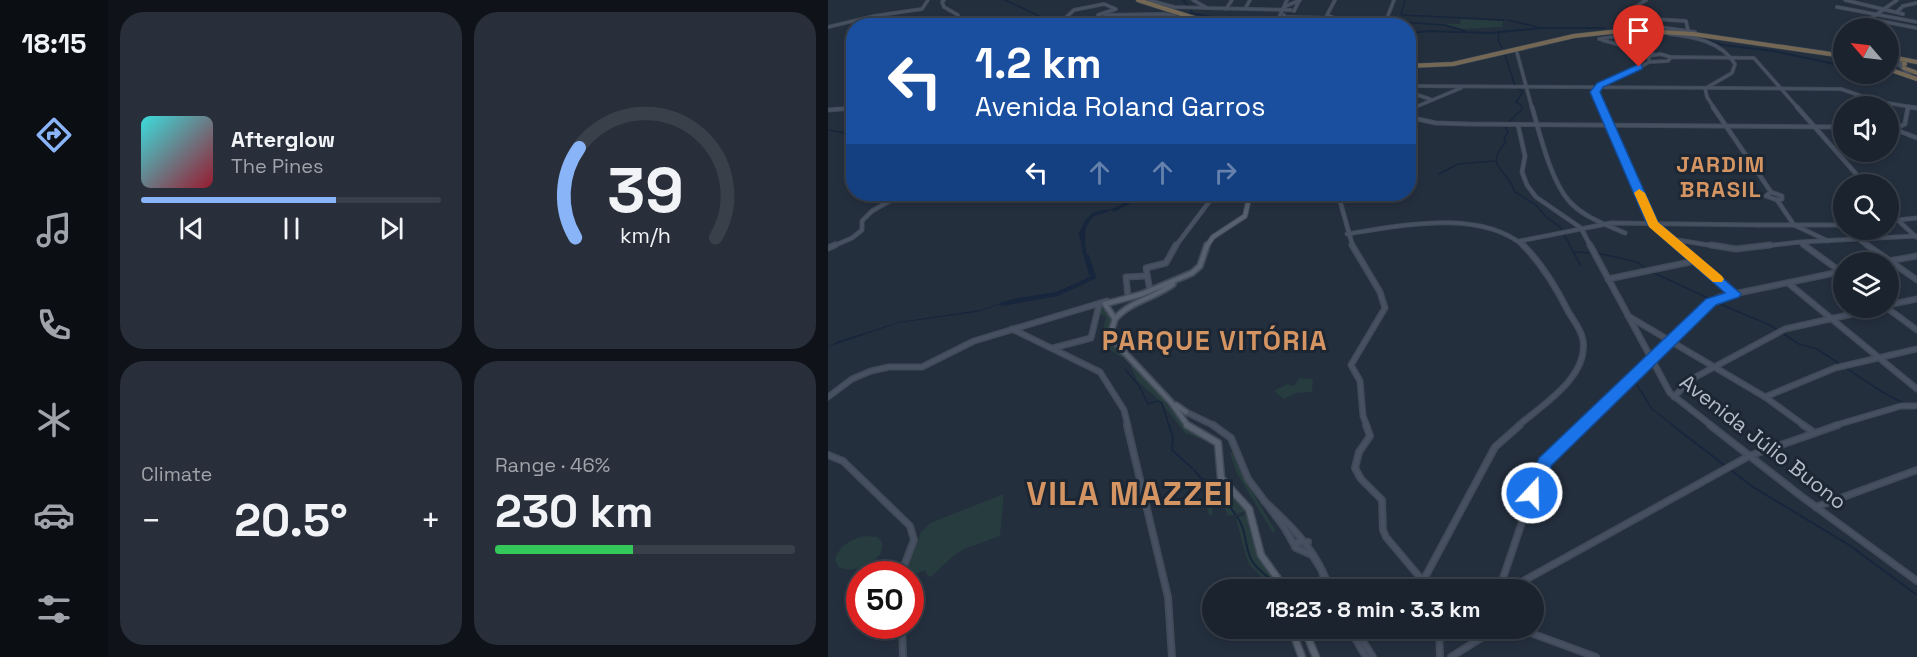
<!DOCTYPE html>
<html lang="en">
<head>
<meta charset="utf-8">
<style>
  :root { --surface:#1b232e; --page:#282f3a; --text:#f1f3f6; --muted:#a0a4aa; --line:#39404a; --accent:#8ab4f8 }
  body { margin:0; font-family:"Space Grotesk",sans-serif; background:var(--page); color:var(--text); height:100vh; display:flex; flex-direction:column; font-size:22px; white-space:nowrap }
  * { box-sizing:border-box; margin:0 }
  p { font-size:20px; color:var(--muted) }
  .icon { flex:none; width:33px; height:33px; fill:none; stroke:currentColor; stroke-width:2; stroke-linecap:round; stroke-linejoin:round }
  .map { position:relative; flex:1; overflow:hidden }
  .drawer { display:flex; flex-direction:column; gap:12px; padding:12px; background:#0f1319; width:720px }
  .drawer>* { flex:none }
  .banner { position:absolute; left:18px; top:18px; width:570px; height:183px; border-radius:24px; box-shadow:0 3px 9px #0003,0 0 0 2px var(--line); background:#1a4fa0; color:#fff; overflow:hidden }
  .needle { width:39px; rotate:298deg }
  .fabs { position:absolute; left:1005px; top:18px; display:grid; gap:12px }
  .fabs a { display:grid; place-items:center; width:66px; height:66px; border-radius:50%; background:var(--surface); box-shadow:0 3px 9px #0003,0 0 0 2px var(--line); font-size:30px }
  .speed { position:absolute; left:18px; top:561px; display:flex; gap:12px; font-size:30px; font-weight:700; text-align:center }
  .speed>* { display:grid; place-content:center; width:78px; height:78px; border-radius:50%; background:var(--surface); box-shadow:0 3px 9px #0003,0 0 0 2px var(--line); line-height:1 }
  .speed .limit { border:9px solid #d22; background:#fff; color:#111 }
  .pin { position:absolute; display:grid; place-items:center; width:51px; height:51px; color:#fff; margin:-62px -26px; border-radius:50% 50% 50% 0; rotate:-45deg; box-shadow:0 0 6px #0007 }
  .pin .icon { rotate:45deg }
  .me { position:absolute; width:66px; margin:-33px; rotate:21deg; stroke-linejoin:round; filter:drop-shadow(0 0 4px #0008) }
  .turn { display:flex; align-items:center; gap:21px; height:126px; padding:0 30px; font-size:27px }
  .turn .icon { width:78px; height:78px; stroke-width:2.5 }
  .turn b { display:block; font-size:42px; line-height:51px }
  .lanes { display:flex; align-items:center; height:57px; padding:0 30px; background:#0003; justify-content:center; gap:30px; direction:ltr }
  .lanes .off { opacity:.35 }
  .big { font-size:45px; font-weight:700; line-height:1.1 }
  .drawer .widget { flex:1; display:flex; flex-direction:column; justify-content:center; gap:9px; min-width:0; padding:0 21px; border-radius:24px; background:var(--page) }
  .drawer .dial { align-items:center; gap:0 }
  .dial svg { height:156px; overflow:visible; fill:none; stroke:var(--line); stroke-width:7; stroke-linecap:round; text-anchor:middle }
  .dial text { fill:var(--text); stroke:none }
  .song { display:flex; align-items:center; gap:18px }
  .cover { width:72px; height:72px; border-radius:9px; background:linear-gradient(135deg,hsl(180 70% 55%),hsl(350 70% 35%)) }
  .played { height:6px; border-radius:3px; background:linear-gradient(90deg,var(--accent) 65%,var(--line) 65%) }
  .keys { display:flex; justify-content:space-around; direction:ltr }
  .heat { display:flex; justify-content:space-between; align-items:center; font-size:33px; direction:ltr }
  .charge { height:9px; border-radius:4px; background:linear-gradient(90deg,#34c759 46%,var(--line) 0) }
  .drawer .tiles { flex:1; display:grid; gap:12px; grid-template-columns:repeat(2,1fr) }
  .trip { position:absolute; left:374px; top:579px; width:342px; height:60px; border-radius:30px; background:var(--surface); box-shadow:0 3px 9px #0003,0 0 0 2px var(--line); font-weight:700; line-height:60px; text-align:center }
  main { display:flex; flex:1; min-height:0 }
  .dock { display:flex; flex-direction:column; width:108px; justify-content:space-around; align-items:center; background:#0b0e12; color:var(--muted) }
  .dock .icon { width:42px; height:42px }
  .dock .active { color:var(--accent) }
  .dock b { font-size:27px; color:var(--text) }
  .map>svg:first-child { display:block }
  .green { fill:#263c3f }
  .water { fill:#17263c }
  .lines { fill:none; stroke-linecap:round; stroke-linejoin:round }
  .stream-far1 { stroke:#17263c; stroke-width:1.5 }
  .stream { stroke:#17263c; stroke-width:2 }
  .river-far2 { stroke:#17263c; stroke-width:2 }
  .river-far1 { stroke:#17263c; stroke-width:3 }
  .river { stroke:#17263c; stroke-width:4 }
  .secondary-far3-casing { stroke:#414a57; stroke-width:4 }
  .secondary-far2-casing { stroke:#414a57; stroke-width:5 }
  .secondary-far1-casing { stroke:#414a57; stroke-width:7 }
  .secondary-casing { stroke:#414a57; stroke-width:8 }
  .primary-far2-casing { stroke:#414a57; stroke-width:6 }
  .primary-far1-casing { stroke:#414a57; stroke-width:8 }
  .primary-casing { stroke:#414a57; stroke-width:9 }
  .highway-casing { stroke:#434c59; stroke-width:5 }
  .secondary-far3 { stroke:#465061; stroke-width:2 }
  .secondary-far2 { stroke:#465061; stroke-width:3 }
  .secondary-far1 { stroke:#465061; stroke-width:4 }
  .secondary { stroke:#465061; stroke-width:4.5 }
  .primary-far2 { stroke:#56606e; stroke-width:4 }
  .primary-far1 { stroke:#56606e; stroke-width:4.5 }
  .primary { stroke:#56606e; stroke-width:6 }
  .highway { stroke:#746855; stroke-width:4 }
  .secondary-bridge-casing { stroke:#414a57; stroke-width:4; stroke-linecap:butt }
  .secondary-bridge { stroke:#465061; stroke-width:2 }
  .route { fill:#1a73e8; stroke:#114b97; stroke-width:1.5 }
  .slow { fill:#f59e0b }
  .labels { text-anchor:middle; stroke-width:6; stroke-linejoin:round; paint-order:stroke }
  .street-label { font-size:21px; fill:#b4bcc9; stroke:#1d2633 }
  .far-district-label { font-size:22px; font-weight:bold; letter-spacing:1.5px; fill:#d59563; stroke:#1d2633 }
  .district-label { font-size:27px; font-weight:bold; letter-spacing:1.5px; fill:#d59563; stroke:#1d2633 }
  .near-district-label { font-size:33px; font-weight:bold; letter-spacing:1.5px; fill:#d59563; stroke:#1d2633 }
</style>
</head>
<body>
<main>
<nav class="dock">
<b>18:15</b>
<svg class="icon active" aria-label="directions" viewBox="0 0 24 24"><path d="M12 3l9 9-9 9-9-9zM9 14v-3h6M13 9l2 2-2 2"/></svg>
<svg class="icon" aria-label="music" viewBox="0 0 24 24"><path d="M9 18V5l10-2v13"/><circle cx="6" cy="18" r="3"/><circle cx="16" cy="16" r="3"/></svg>
<svg class="icon" aria-label="phone" viewBox="0 0 24 24"><path d="M5 4h4l2 5-3 2q2 4 5 5l2-3 5 2v4C11 20 4 13 5 4z"/></svg>
<svg class="icon" aria-label="climate" viewBox="0 0 24 24"><path d="M12 3v18M4 7l16 10M4 17L20 7"/></svg>
<svg class="icon" aria-label="car" viewBox="0 0 24 24"><path d="M5 17H2v-5l4-1 3-4h7l3 4 3 1v5h-3M9 17h6M6 11h13"/><circle cx="7" cy="17" r="2"/><circle cx="17" cy="17" r="2"/></svg>
<svg class="icon" aria-label="filters" viewBox="0 0 24 24"><path d="M4 7h16M4 17h16"/><circle cx="9" cy="7" r="2"/><circle cx="15" cy="17" r="2"/></svg>
</nav>
<section class="drawer">
<div class="tiles">
<div class="widget">
<div class="song"><i class="cover"></i><div><b>Afterglow</b><p>The Pines</p></div></div>
<div class="played"></div>
<div class="keys"><svg class="icon" aria-label="previous" viewBox="0 0 24 24"><path d="M18 5L8 12l10 7zM5 5v14"/></svg><svg class="icon" aria-label="pause" viewBox="0 0 24 24"><path d="M8 5v14M16 5v14"/></svg><svg class="icon" aria-label="next" viewBox="0 0 24 24"><path d="M6 5l10 7-10 7zM19 5v14"/></svg></div>
</div>
<div class="widget dial"><svg viewBox="0 0 100 80">
<path d="M14 69A42 42 0 1 1 86 69"/>
<path d="M14 69A42 42 0 0 1 16 23" stroke="#8ab4f8"/>
<text x="50" y="56" font-size="32" font-weight="700">39</text>
<text x="50" y="72" font-size="11">km/h</text>
</svg></div>
<div class="widget"><p>Climate</p>
<div class="heat"><a>−</a><b class="big">20.5°</b><a>+</a></div>
</div>
<div class="widget"><p>Range · 46%</p><b class="big">230 km</b><div class="charge"></div></div>
</div>
</section>
<div class="map">
<svg width="1089" height="657" viewBox="0 0 1089 657">
  <rect width="100%" height="100%" fill="#242f3e"/>
  <g class="green">
    <polygon points="633,19 675,21 674,27 635,29 617,24 632,24"/>
    <polygon points="273,305 286,317 280,336 284,343 326,386 358,429 383,439 376,440 357,433 334,403 309,380 301,362 281,349 274,335 278,317 270,313"/>
    <polygon points="471,378 485,379 484,392 468,393 456,399 446,391 459,384 466,386"/>
    <polygon points="407,452 413,473 447,530 445,533 408,472 402,453"/>
    <polygon points="395,491 415,504 419,511 400,516 395,504 384,508 385,514 381,515 379,506 390,499 388,493"/>
    <polygon points="176,494 172,536 136,549 125,556 103,577 100,576 97,570 83,576 77,574 93,532 102,523"/>
    <path d="M420,514L430,556L448,580L439,583C434,577 428,572 423,566C417,559 411,529 408,518Z"/>
    <path d="M37,536L49,537L54,542C57,563 27,575 10,567L7,559C12,545 23,539 37,536Z"/>
  </g>
  <path class="water" d="M308,194H312L300,204L261,218C253,237 259,255 263,274L255,283L226,294L181,301L149,312L70,323L0,347L11,341L71,322L152,310L185,299L228,292L256,280L261,276C259,264 253,253 253,240C251,200 292,219 308,194Z"/>
  <g class="lines">
    <g class="stream-far1">
      <polyline points="177,0 211,16 233,22"/>
      <polyline points="575,7 577,1"/>
      <polyline points="575,8 573,14 575,15 676,20"/>
      <polyline points="680,20 713,28"/>
      <polyline points="572,22 616,25 637,31"/>
      <polyline points="671,32 670,41 674,48"/>
      <path d="M677,55L687,86L695,92L688,102L694,106V109L677,126L680,132L676,138L678,142C655,168 679,167 687,192L708,205L718,217L732,227L753,266"/>
      <polyline points="0,130 13,132 26,139"/>
      <polyline points="611,174 630,164 666,161"/>
      <polyline points="747,252 764,253"/>
      <polyline points="769,253 809,262 820,270"/>
      <polyline points="824,272 882,299"/>
      <polyline points="887,302 942,325 971,344 989,349 1056,393 1079,405"/>
      <polyline points="297,369 311,386 320,404 330,401 334,403 341,426"/>
      <polyline points="806,380 824,409 846,426"/>
      <polyline points="1083,407 1089,410"/>
    </g>
    <g class="stream">
      <polyline points="341,425 345,437 344,450 364,468"/>
      <polyline points="844,425 925,487 1021,545 1089,595"/>
      <polyline points="366,470 373,478 390,488"/>
      <polyline points="392,492 407,514"/>
      <path d="M409,517C419,530 416,545 423,559C427,568 436,573 443,580"/>
    </g>
    <g class="river-far2">
      <polyline points="355,0 363,9 363,13 400,20 412,26"/>
      <polyline points="580,33 602,31 662,33 713,28 776,28"/>
      <polyline points="867,37 895,45 945,51 1016,66"/>
    </g>
    <g class="river-far1">
      <polyline points="286,210 300,203"/>
      <polyline points="254,240 252,233 265,214 278,211"/>
    </g>
    <polyline class="river" points="174,304 230,294 266,277 259,256"/>
    <g class="secondary-far3-casing">
      <g id="secondary-far3">
        <polyline points="116,0 114,2 116,7 130,15 128,26"/>
        <polyline points="321,0 346,7 379,8"/>
        <polyline points="365,0 379,8 463,10"/>
        <polyline points="507,0 499,15 528,26"/>
        <polyline points="818,0 798,13 810,18 809,24 867,32"/>
        <polyline points="1017,0 1075,14"/>
        <polyline points="456,7 472,0"/>
        <polyline points="1009,7 1089,22"/>
        <polyline points="398,9 404,0"/>
        <polyline points="417,9 422,0"/>
        <polyline points="466,11 471,1"/>
        <polyline points="1069,12 1075,6 1089,3"/>
        <polygon points="277,15 280,15 278,16"/>
        <polyline points="280,15 336,14 346,16"/>
        <polyline points="455,17 506,18"/>
        <polyline points="810,18 858,21 860,30"/>
        <polyline points="1042,19 1089,28"/>
        <polyline points="128,22 146,26"/>
        <polyline points="211,26 232,23 246,10 276,4 288,9 270,15"/>
        <polyline points="330,26 347,16"/>
        <polyline points="447,26 459,0"/>
        <polyline points="452,26 456,15"/>
        <polyline points="556,26 566,0"/>
        <polyline points="0,27 46,16 94,9 100,0"/>
        <polyline points="1029,28 1069,0"/>
        <path d="M841,34C866,37 893,41 907,64L904,73L878,88"/>
        <polyline points="771,39 815,32"/>
        <polyline points="774,40 825,54"/>
        <polyline points="688,49 704,108"/>
        <polyline points="821,62 821,56 832,54 843,57"/>
        <polyline points="1071,65 1083,76"/>
        <polyline points="814,66 821,62 840,61 843,57 926,58 970,108"/>
        <polyline points="580,68 586,79 580,87"/>
        <polyline points="581,86 903,88"/>
        <polyline points="771,86 814,66"/>
        <polyline points="765,87 774,108"/>
        <polyline points="877,88 879,97 886,108"/>
        <polyline points="902,88 1013,89 1048,101 1089,108"/>
        <polyline points="580,92 602,99"/>
        <polyline points="585,108 633,88"/>
      </g>
    </g>
    <g class="secondary-far2-casing">
      <g id="secondary-far2">
        <path d="M704,107C712,134 722,179 741,201C755,217 779,225 797,233"/>
        <polyline points="774,107 825,224 851,247"/>
        <polyline points="885,107 943,192"/>
        <polyline points="969,107 1037,184"/>
        <polyline points="1080,107 1089,108"/>
        <polyline points="0,110 26,108"/>
        <polyline points="580,110 588,107"/>
        <polyline points="580,117 608,123 640,124 1016,127"/>
        <polyline points="690,125 697,156 694,172 699,185 708,197 753,228 763,247"/>
        <polyline points="1060,127 1071,127 1077,124 1080,107"/>
        <polyline points="1066,129 1089,138"/>
        <polyline points="943,192 954,196 954,199 949,200"/>
        <polyline points="943,192 938,196 949,200"/>
        <polyline points="510,194 525,247"/>
        <polyline points="949,200 966,225 1000,241"/>
        <polyline points="1060,211 1088,237"/>
        <polyline points="1060,221 1089,218"/>
        <polyline points="930,225 1016,225"/>
        <path d="M519,234C572,226 652,208 697,247"/>
        <polyline points="843,239 893,247"/>
        <polyline points="692,241 783,223 931,225"/>
        <polyline points="1033,241 1041,247"/>
        <polyline points="973,243 978,247"/>
        <polyline points="3,247 24,238 34,230 34,221 44,211 74,194"/>
        <polyline points="347,247 387,194"/>
        <polyline points="929,247 972,242 1088,236"/>
      </g>
    </g>
    <g class="secondary-far1-casing">
      <g id="secondary-far1">
        <polyline points="524,245 552,292 557,308 523,365 532,381 535,416 539,426"/>
        <polyline points="762,245 842,393 884,426"/>
        <polyline points="850,245 906,294"/>
        <polyline points="883,245 908,249 942,245"/>
        <polyline points="976,245 1016,274"/>
        <polyline points="1039,245 1089,280"/>
        <polyline points="0,248 7,245"/>
        <polyline points="1055,262 1089,256"/>
        <polyline points="780,279 867,261"/>
        <polyline points="960,283 1089,389"/>
        <polyline points="322,291 318,268 338,263 348,245"/>
        <polyline points="300,297 298,277 319,276"/>
        <polyline points="1060,305 1089,299"/>
        <polyline points="1059,308 1089,330"/>
        <polyline points="800,316 937,397 977,426"/>
        <polyline points="184,329 272,372 296,410 300,426"/>
        <polyline points="225,348 263,338 271,305"/>
        <polyline points="0,397 24,379 43,371 61,367 94,367 146,341 279,301"/>
        <polyline points="846,397 862,380 957,329 1051,308"/>
        <polyline points="937,397 1007,368 1089,349"/>
        <polyline points="351,414 358,412 387,426"/>
        <path d="M690,426C714,405 761,377 755,340C753,329 745,320 740,311C728,287 714,264 695,245"/>
        <polyline points="754,426 883,302 891,297 1016,271"/>
        <polyline points="1005,426 1073,406 1089,406"/>
      </g>
    </g>
    <g class="secondary-casing">
      <g id="secondary">
        <polyline points="299,425 340,597 344,657"/>
        <polyline points="385,425 403,438 420,479 456,527 468,548 484,555 494,571 499,590"/>
        <polyline points="538,425 542,436 531,452 527,468 533,479 554,500 555,530 558,537 595,581 599,590"/>
        <polyline points="882,425 973,496 1089,581"/>
        <polyline points="975,425 984,431"/>
        <polyline points="0,455 15,461 82,526 86,540 73,574"/>
        <path d="M436,501C465,527 490,552 502,590"/>
        <polyline points="988,507 1089,470"/>
        <polyline points="467,547 470,542 480,542"/>
        <polyline points="595,581 667,447 692,425"/>
        <polyline points="671,590 713,466 756,425"/>
        <polyline points="679,590 921,456 1010,425"/>
        <polyline points="74,626 75,657"/>
        <polyline points="521,628 538,657"/>
        <polyline points="527,628 545,657"/>
        <polyline points="611,628 612,657"/>
        <polyline points="689,628 768,657"/>
        <polyline points="623,657 669,628"/>
      </g>
    </g>
    <g class="primary-far2-casing">
      <polyline id="primary-far2" points="378,247 385,237 417,216 422,194"/>
    </g>
    <g class="primary-far1-casing">
      <g id="primary-far1">
        <path d="M287,319C302,301 327,298 345,284"/>
        <polyline points="348,405 358,412"/>
        <polyline points="360,426 343,402 284,339 283,332 287,319 277,304 314,294 364,273 372,266 379,245"/>
      </g>
    </g>
    <g class="primary-casing">
      <g id="primary">
        <polyline points="359,425 390,443 393,478 421,509 433,555 458,590"/>
        <polyline points="463,628 474,657"/>
        <polyline points="476,628 488,657"/>
      </g>
    </g>
    <g class="highway-casing">
      <g id="highway">
        <polyline points="310,0 391,26"/>
        <polyline points="1060,52 1073,59 1089,62"/>
        <polyline points="1060,62 1077,64"/>
        <polyline points="580,66 625,64 746,36 801,30 865,34 1016,56"/>
        <polyline points="1076,68 1089,73"/>
        <polyline points="1060,69 1089,79"/>
      </g>
    </g>
    <use href="#secondary-far3" class="secondary-far3"/>
    <use href="#secondary-far2" class="secondary-far2"/>
    <use href="#secondary-far1" class="secondary-far1"/>
    <use href="#secondary" class="secondary"/>
    <use href="#primary-far2" class="primary-far2"/>
    <use href="#primary-far1" class="primary-far1"/>
    <use href="#primary" class="primary"/>
    <use href="#highway" class="highway"/>
    <g class="secondary-bridge-casing">
      <polyline id="secondary-bridge" points="1067,58 1073,65"/>
    </g>
    <use href="#secondary-bridge" class="secondary-bridge"/>
  </g>
  <polygon class="route" points="811,64 814,65 814,69 775,87 772,92 830,222 913,294 911,297 888,305 724,465 710,497 704,499 698,497 696,493 711,458 878,299 897,293 819,224 762,92 769,83"/>
  <polygon class="slow" points="811,189 817,193 830,222 894,276 896,279 894,282 885,282 821,227 806,193"/>
  <g class="labels">
    <g class="street-label">
      <text transform="translate(935 442) rotate(38)" y="7">Avenida Júlio Buono</text>
    </g>
    <g class="far-district-label">
      <text x="893" y="172">JARDIM<tspan x="893" dy="25">BRASIL</tspan></text>
    </g>
    <g class="district-label">
      <text x="387" y="350">PARQUE VITÓRIA</text>
    </g>
    <g class="near-district-label">
      <text x="302" y="505">VILA MAZZEI</text>
    </g>
  </g>
</svg>
<div class="fabs">
<a><svg class="needle" viewBox="-14 -14 28 28"><path d="M0-13l5 13h-10z" fill="#e53935"/><path d="M0 13l5-13h-10z" fill="#a0a4aa"/></svg></a>
<a><svg class="icon" aria-label="sound" viewBox="0 0 24 24"><path d="M4 9h4l5-4v14l-5-4H4zM17 9q2 3 0 6"/></svg></a>
<a><svg class="icon" aria-label="search" viewBox="0 0 24 24"><circle cx="10" cy="10" r="6"/><path d="M15 15l6 6"/></svg></a>
<a><svg class="icon" aria-label="layers" viewBox="0 0 24 24"><path d="M12 4l9 5-9 5-9-5zM3 14l9 5 9-5"/></svg></a>
</div>
<div class="speed"><div class="limit">50</div></div>
<div class="pin" style="left:811px;top:67px;background:#d93025"><svg class="icon" aria-label="arrive" viewBox="0 0 24 24"><path d="M6 21V4h12l-3 4 3 4H6"/></svg></div>
<svg class="me" style="left:704px;top:493px" viewBox="-20 -20 40 40"><circle r="17" fill="#1a73e8" stroke="#fff" stroke-width="3"/><path d="M0-11L8 9 0 5-8 9z" fill="#fff"/></svg>
<div class="trip">18:23 · 8 min · 3.3 km</div>
<div class="banner">
<div class="turn"><svg class="icon" aria-label="left" viewBox="0 0 24 24"><path d="M17 20v-9H6M10 6l-5 5 5 5"/></svg><div><b>1.2 km</b>Avenida Roland Garros</div></div>
<div class="lanes"><svg class="icon" aria-label="left" viewBox="0 0 24 24"><path d="M17 20v-9H6M10 6l-5 5 5 5"/></svg><svg class="icon off" aria-label="ahead" viewBox="0 0 24 24"><path d="M12 20V5M6 11l6-6 6 6"/></svg><svg class="icon off" aria-label="ahead" viewBox="0 0 24 24"><path d="M12 20V5M6 11l6-6 6 6"/></svg><svg class="icon off" aria-label="right" viewBox="0 0 24 24"><path d="M7 20v-9h11M14 6l5 5-5 5"/></svg></div>
</div>
</div>
</main>
</body>
</html>
